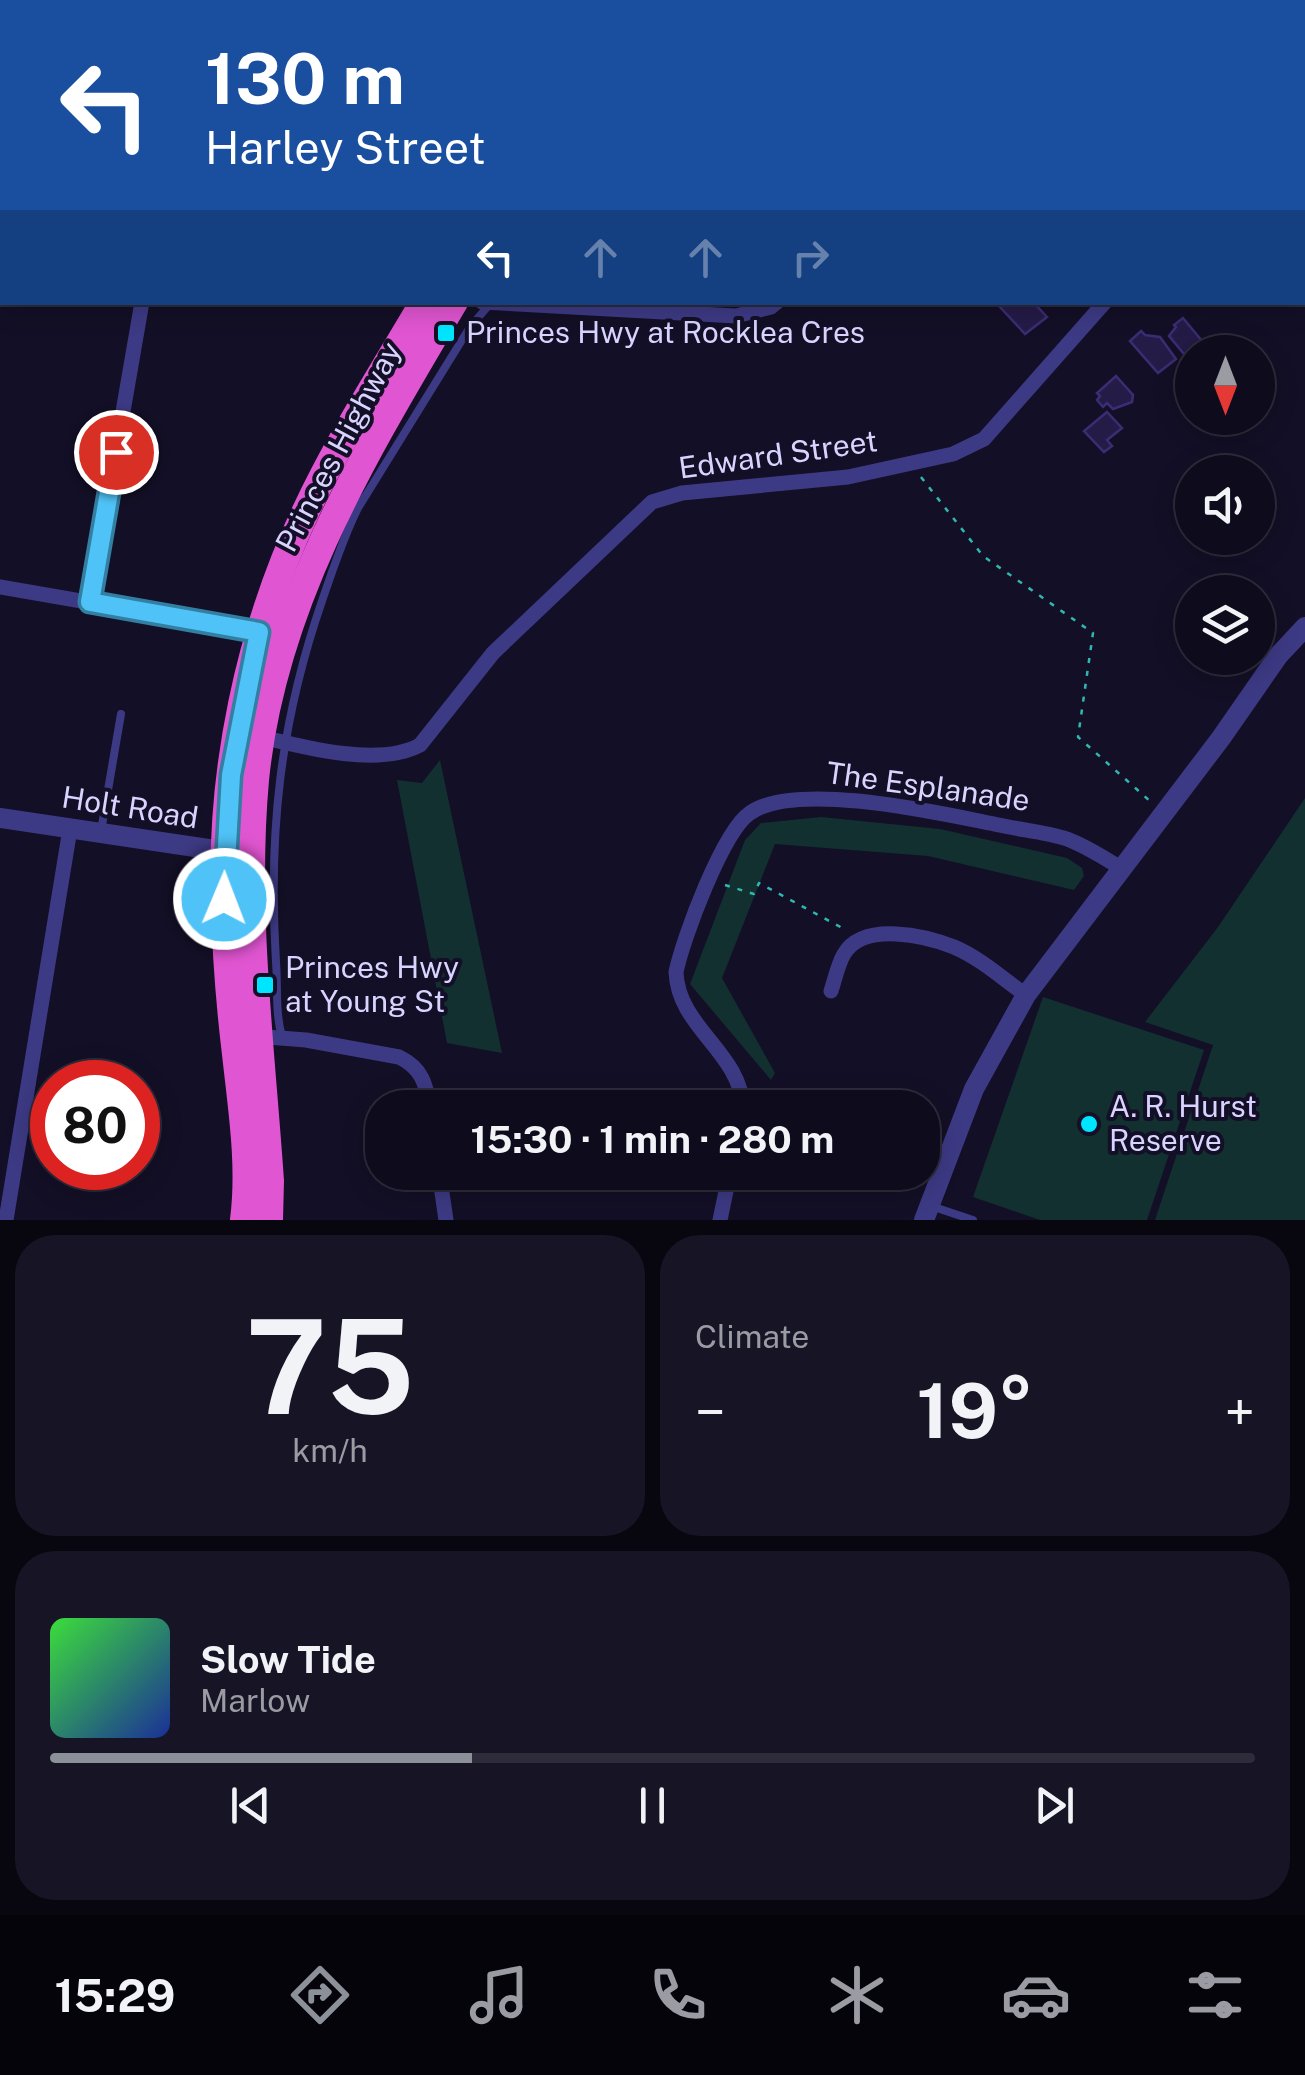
<!DOCTYPE html>
<html lang="en">
<head>
<meta charset="utf-8">
<style>
  :root { --surface:#0e0b1c; --page:#171425; --text:#f1f3f6; --muted:#9b9ba3; --line:#2e2b3b; --accent:#8c9099 }
  body { margin:0; font-family:"Public Sans",sans-serif; background:var(--page); color:var(--text); height:100vh; display:flex; flex-direction:column; font-size:38px; white-space:nowrap }
  * { box-sizing:border-box; margin:0 }
  p { font-size:32px; color:var(--muted) }
  .icon { flex:none; width:55px; height:55px; fill:none; stroke:currentColor; stroke-width:2; stroke-linecap:round; stroke-linejoin:round }
  .map { position:relative; height:1220px; overflow:hidden }
  .panel { display:flex; flex-direction:column; gap:15px; padding:15px; background:#08060f; flex:1 }
  .panel>* { flex:none }
  .guide { position:absolute; left:0px; top:0px; width:1305px; height:305px; box-shadow:0 5px 25px #0003,0 0 0 2px var(--line); background:#1a4fa0; color:#fff; overflow:hidden }
  .needle { width:65px; rotate:180deg }
  .tools { position:absolute; left:1175px; top:335px; display:grid; gap:20px }
  .tools a { display:grid; place-items:center; width:100px; height:100px; border-radius:50%; background:var(--surface); box-shadow:0 5px 25px #0003,0 0 0 2px var(--line); font-size:50px }
  .speed { position:absolute; left:30px; top:1060px; display:flex; gap:20px; font-size:50px; font-weight:700; text-align:center }
  .speed>* { display:grid; place-content:center; width:130px; height:130px; border-radius:50%; background:var(--surface); box-shadow:0 5px 25px #0003,0 0 0 2px var(--line); line-height:1 }
  .speed .limit { border:15px solid #d22; background:#fff; color:#111 }
  .pin { position:absolute; display:grid; place-items:center; width:85px; height:85px; color:#fff; margin:-42px; border:5px solid #fff; border-radius:50%; box-shadow:0 2px 10px #0007 }
  .me { position:absolute; width:110px; margin:-55px; rotate:1deg; stroke-linejoin:round; filter:drop-shadow(0 0 8px #0008) }
  .turn { display:flex; align-items:center; gap:35px; height:210px; padding:0 40px; font-size:45px }
  .turn .icon { width:130px; height:130px; stroke-width:2.5 }
  .turn b { display:block; font-size:70px; line-height:85px }
  .lanes { display:flex; align-items:center; height:95px; padding:0 40px; background:#0003; justify-content:center; gap:50px; direction:ltr }
  .lanes .off { opacity:.35 }
  .big { font-size:75px; font-weight:700; line-height:1.1 }
  .panel .tile { flex:1; display:flex; flex-direction:column; justify-content:center; gap:15px; min-width:0; padding:0 35px; border-radius:40px; background:var(--page) }
  .panel .dial { align-items:center; gap:0 }
  .dial b { font-size:130px; line-height:1 }
  .song { display:flex; align-items:center; gap:30px }
  .cover { width:120px; height:120px; border-radius:15px; background:linear-gradient(135deg,hsl(120 70% 55%),hsl(230 70% 35%)) }
  .played { height:10px; border-radius:5px; background:linear-gradient(90deg,var(--accent) 35%,var(--line) 35%) }
  .keys { display:flex; justify-content:space-around; direction:ltr }
  .heat { display:flex; justify-content:space-between; align-items:center; font-size:55px; direction:ltr }
  .panel .tiles { flex:1; display:grid; gap:15px; grid-template-columns:1fr 1fr }
  .tile:last-child { grid-column:span 2 }
  .trip { position:absolute; left:365px; top:1090px; width:575px; height:100px; border-radius:40px; background:var(--surface); box-shadow:0 5px 25px #0003,0 0 0 2px var(--line); font-weight:700; line-height:100px; text-align:center }
  .tabs { display:flex; height:160px; justify-content:space-around; align-items:center; background:#06040b; color:var(--muted) }
  .tabs .icon { width:70px; height:70px }
  .tabs .current { color:var(--accent) }
  .tabs b { font-size:45px; color:var(--text) }
  .map>svg:first-child { display:block }
  .green { fill:#12302f }
  .building { fill:#241b47; stroke:#3b2d73; stroke-width:2.5 }
  .lines { fill:none; stroke-linecap:round; stroke-linejoin:round }
  .path { stroke:#2fb8b0; stroke-width:2.5; stroke-dasharray:5 8; stroke-linecap:butt }
  .service { stroke:#3d3a85; stroke-width:8 }
  .minor { stroke:#3d3a85; stroke-width:15 }
  .tertiary { stroke:#3d3a85; stroke-width:20 }
  .trunk { stroke:#e055d1; stroke-width:28 }
  .route-casing { stroke:#337fa1; stroke-width:25 }
  .route { stroke:#4fc3f7; stroke-width:18 }
  .poi-dot { fill:#00e5ff; stroke:#130f26; stroke-width:4 }
  .labels { text-anchor:middle; stroke-width:8; stroke-linejoin:round; paint-order:stroke }
  .poi-label { font-size:30px; fill:#d9d4ff; stroke:#130f26; text-anchor:start }
  .street-label { font-size:30px; fill:#d9d4ff; stroke:#130f26 }
</style>
</head>
<body>
<div class="map">
<svg width="1305" height="1220" viewBox="0 0 1305 1220">
  <rect width="100%" height="100%" fill="#130f26"/>
  <g class="green">
    <polygon points="440,760 502,1053 447,1043 397,780 422,783"/>
    <polygon points="1305,798 1305,1220 1155,1220 1213,1045 1145,1022 1218,927"/>
    <polygon points="821,817 940,829 1067,858 1082,868 1084,876 1074,890 928,856 775,844 722,978 775,1073 771,1080 690,984 745,840 761,823"/>
    <polygon points="1043,997 1204,1050 1147,1220 1040,1220 973,1197"/>
  </g>
  <g class="building">
    <polygon points="1005,302 1033,302 1047,317 1025,334 1000,307"/>
    <polygon points="1183,318 1202,341 1184,354 1169,336 1176,327 1174,325"/>
    <polygon points="1141,331 1145,335 1160,337 1176,359 1158,373 1130,341"/>
    <polygon points="1116,376 1133,395 1132,402 1113,409 1107,403 1103,407 1097,400 1100,396 1097,393"/>
    <polygon points="1107,412 1122,428 1107,440 1112,446 1104,452 1084,431"/>
  </g>
  <g class="lines">
    <g class="path">
      <polyline points="921,477 983,556 1093,633 1078,737 1151,802"/>
      <polyline points="725,885 754,894 759,883 846,930"/>
    </g>
    <g class="service">
      <polyline points="810,2 813,0"/>
      <polyline points="101,831 121,714"/>
      <path d="M282,1037C275,1012 278,987 276,962C268,833 280,723 322,601C333,569 343,538 358,508L470,327L489,305"/>
      <polyline points="934,1207 973,1220"/>
    </g>
    <g class="minor">
      <polyline points="28,0 42,2"/>
      <polyline points="189,2 190,0"/>
      <polyline points="410,2 411,0"/>
      <polyline points="637,2 637,0"/>
      <polyline points="1162,2 1162,0"/>
      <polyline points="1302,282 1305,282"/>
      <polyline points="482,302 736,316 771,307 777,302"/>
      <polyline points="0,587 259,632"/>
      <polyline points="90,602 142,302"/>
      <path d="M262,737C306,748 380,767 420,745L493,653L652,502L682,493L848,477L953,454L984,439L1105,302"/>
      <path d="M831,991C835,979 838,964 844,954C864,921 926,936 954,947C980,958 1003,979 1026,995"/>
      <path d="M253,1036L306,1040L399,1057C422,1068 426,1084 430,1108"/>
      <path d="M743,1108C741,1052 678,1028 676,972C683,938 723,831 750,813C797,780 943,814 999,825C1021,830 1046,832 1067,839C1086,846 1104,858 1121,868"/>
      <polyline points="439,1172 446,1220"/>
      <polyline points="6,1220 70,829"/>
      <polyline points="720,1220 730,1172"/>
    </g>
    <g class="tertiary">
      <polyline points="0,818 235,853"/>
      <polyline points="924,1220 974,1089 1026,995 1221,738 1278,656 1305,627"/>
    </g>
    <g class="trunk">
      <polyline points="731,2 734,0"/>
      <polyline points="769,2 772,0"/>
      <path d="M244,1220C251,1165 242,1109 236,1054C230,1004 226,953 225,903C220,771 249,633 305,513C339,440 383,372 424,302"/>
      <path d="M269,1220L270,1181C261,1048 243,913 255,780C272,604 366,451 454,302"/>
    </g>
  </g>
  <g class="lines">
    <g class="route-casing">
      <polyline id="route" points="116,452 90,602 259,632 231,775 224,899"/>
    </g>
    <use href="#route" class="route"/>
  </g>
  <g class="poi-dot">
    <rect x="436" y="323" width="20" height="20" rx="5"/>
    <rect x="255" y="975" width="20" height="20" rx="5"/>
    <circle cx="1089" cy="1124" r="10"/>
  </g>
  <g class="labels">
    <g class="poi-label">
      <text x="466" y="343">Princes Hwy at Rocklea Cres</text>
      <text x="285" y="978">Princes Hwy<tspan x="285" dy="34">at Young St</tspan></text>
      <text x="1109" y="1117">A. R. Hurst<tspan x="1109" dy="34">Reserve</tspan></text>
    </g>
    <g class="street-label">
      <text transform="translate(339 447) rotate(-62)" y="10">Princes Highway</text>
      <text transform="translate(778 455) rotate(-8)" y="10">Edward Street</text>
      <text transform="translate(928 787) rotate(8)" y="10">The Esplanade</text>
      <text transform="translate(130 808) rotate(9)" y="10">Holt Road</text>
    </g>
  </g>
</svg>
<div class="tools">
<a><svg class="needle" viewBox="-14 -14 28 28"><path d="M0-13l5 13h-10z" fill="#e53935"/><path d="M0 13l5-13h-10z" fill="#9b9ba3"/></svg></a>
<a><svg class="icon" aria-label="sound" viewBox="0 0 24 24"><path d="M4 9h4l5-4v14l-5-4H4zM17 9q2 3 0 6"/></svg></a>
<a><svg class="icon" aria-label="layers" viewBox="0 0 24 24"><path d="M12 4l9 5-9 5-9-5zM3 14l9 5 9-5"/></svg></a>
</div>
<div class="speed"><div class="limit">80</div></div>
<div class="pin" style="left:116px;top:452px;background:#d93025"><svg class="icon" aria-label="arrive" viewBox="0 0 24 24"><path d="M6 21V4h12l-3 4 3 4H6"/></svg></div>
<svg class="me" style="left:224px;top:899px" viewBox="-20 -20 40 40"><circle r="17" fill="#4fc3f7" stroke="#fff" stroke-width="3"/><path d="M0-11L8 9 0 5-8 9z" fill="#fff"/></svg>
<div class="trip">15:30 · 1 min · 280 m</div>
<div class="guide">
<div class="turn"><svg class="icon" aria-label="left" viewBox="0 0 24 24"><path d="M17 20v-9H6M10 6l-5 5 5 5"/></svg><div><b>130 m</b>Harley Street</div></div>
<div class="lanes"><svg class="icon" aria-label="left" viewBox="0 0 24 24"><path d="M17 20v-9H6M10 6l-5 5 5 5"/></svg><svg class="icon off" aria-label="ahead" viewBox="0 0 24 24"><path d="M12 20V5M6 11l6-6 6 6"/></svg><svg class="icon off" aria-label="ahead" viewBox="0 0 24 24"><path d="M12 20V5M6 11l6-6 6 6"/></svg><svg class="icon off" aria-label="right" viewBox="0 0 24 24"><path d="M7 20v-9h11M14 6l5 5-5 5"/></svg></div>
</div>
</div>
<section class="panel">
<div class="tiles">
<div class="tile dial"><b>75</b><p>km/h</p></div>
<div class="tile"><p>Climate</p>
<div class="heat"><a>−</a><b class="big">19°</b><a>+</a></div>
</div>
<div class="tile">
<div class="song"><i class="cover"></i><div><b>Slow Tide</b><p>Marlow</p></div></div>
<div class="played"></div>
<div class="keys"><svg class="icon" aria-label="previous" viewBox="0 0 24 24"><path d="M18 5L8 12l10 7zM5 5v14"/></svg><svg class="icon" aria-label="pause" viewBox="0 0 24 24"><path d="M8 5v14M16 5v14"/></svg><svg class="icon" aria-label="next" viewBox="0 0 24 24"><path d="M6 5l10 7-10 7zM19 5v14"/></svg></div>
</div>
</div>
</section>
<nav class="tabs">
<b>15:29</b>
<svg class="icon current" aria-label="directions" viewBox="0 0 24 24"><path d="M12 3l9 9-9 9-9-9zM9 14v-3h6M13 9l2 2-2 2"/></svg>
<svg class="icon" aria-label="music" viewBox="0 0 24 24"><path d="M9 18V5l10-2v13"/><circle cx="6" cy="18" r="3"/><circle cx="16" cy="16" r="3"/></svg>
<svg class="icon" aria-label="phone" viewBox="0 0 24 24"><path d="M5 4h4l2 5-3 2q2 4 5 5l2-3 5 2v4C11 20 4 13 5 4z"/></svg>
<svg class="icon" aria-label="climate" viewBox="0 0 24 24"><path d="M12 3v18M4 7l16 10M4 17L20 7"/></svg>
<svg class="icon" aria-label="car" viewBox="0 0 24 24"><path d="M5 17H2v-5l4-1 3-4h7l3 4 3 1v5h-3M9 17h6M6 11h13"/><circle cx="7" cy="17" r="2"/><circle cx="17" cy="17" r="2"/></svg>
<svg class="icon" aria-label="filters" viewBox="0 0 24 24"><path d="M4 7h16M4 17h16"/><circle cx="9" cy="7" r="2"/><circle cx="15" cy="17" r="2"/></svg>
</nav>
</body>
</html>
